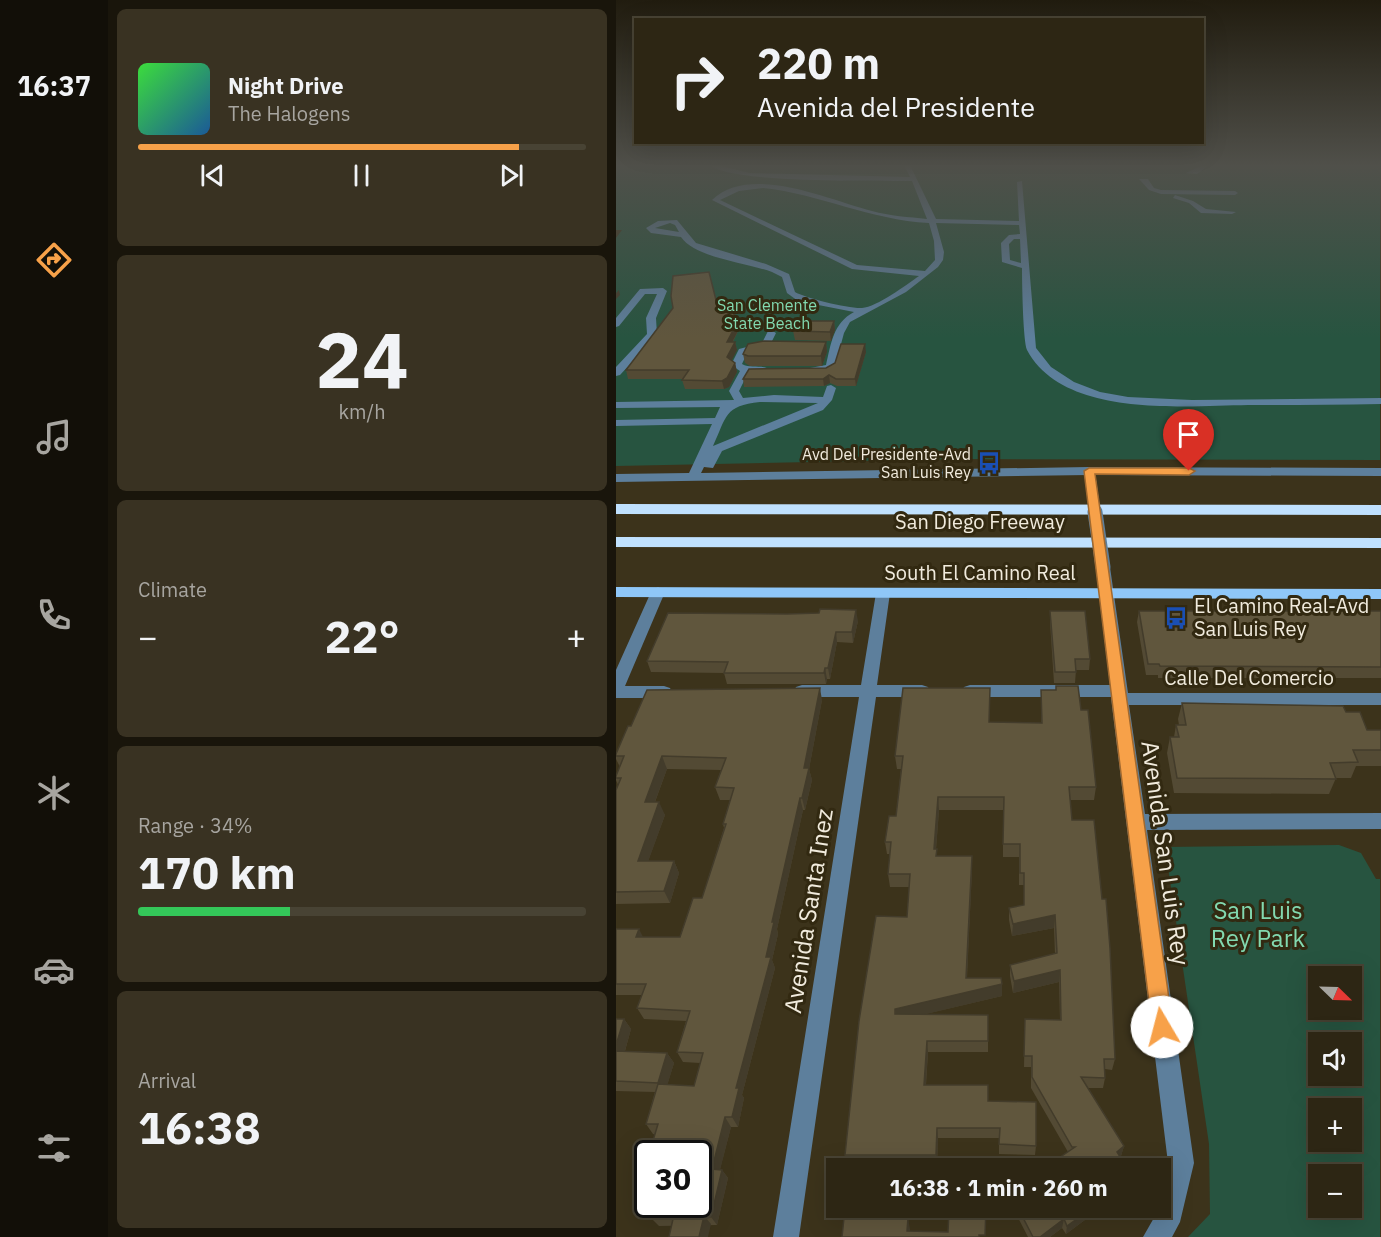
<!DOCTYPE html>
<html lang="en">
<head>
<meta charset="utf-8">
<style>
  :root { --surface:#2d2614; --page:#393222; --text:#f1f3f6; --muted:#a7a5a0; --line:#484334; --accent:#f7a149 }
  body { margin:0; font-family:"IBM Plex Sans",sans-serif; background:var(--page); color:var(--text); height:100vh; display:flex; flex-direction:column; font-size:22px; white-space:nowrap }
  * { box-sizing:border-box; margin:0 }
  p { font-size:20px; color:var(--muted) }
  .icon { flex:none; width:33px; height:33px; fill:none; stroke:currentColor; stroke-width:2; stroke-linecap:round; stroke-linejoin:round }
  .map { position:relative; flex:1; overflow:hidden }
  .sheet { display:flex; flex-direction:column; gap:9px; padding:9px; background:#19150b; width:508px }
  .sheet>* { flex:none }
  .hud { position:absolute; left:18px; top:18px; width:570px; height:126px; border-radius:0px; box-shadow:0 6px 24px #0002,0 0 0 2px var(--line); background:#2d2614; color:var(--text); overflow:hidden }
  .needle { width:39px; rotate:113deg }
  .controls { position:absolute; left:692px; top:966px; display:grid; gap:12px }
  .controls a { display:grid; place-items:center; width:54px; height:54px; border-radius:0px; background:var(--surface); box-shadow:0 6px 24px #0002,0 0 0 2px var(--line); font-size:30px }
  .speed { position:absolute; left:18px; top:1140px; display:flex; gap:12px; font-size:30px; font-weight:700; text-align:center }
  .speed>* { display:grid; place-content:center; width:78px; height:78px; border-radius:50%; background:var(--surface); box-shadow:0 6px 24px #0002,0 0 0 2px var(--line); line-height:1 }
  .speed .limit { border:3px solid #111; border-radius:9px; background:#fff; color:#111 }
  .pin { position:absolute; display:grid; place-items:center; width:51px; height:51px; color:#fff; margin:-62px -26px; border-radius:50% 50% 50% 0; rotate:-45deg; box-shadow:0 0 6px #0007 }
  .pin .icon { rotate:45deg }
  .me { position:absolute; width:66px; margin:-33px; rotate:352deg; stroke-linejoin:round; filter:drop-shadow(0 0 4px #0008) }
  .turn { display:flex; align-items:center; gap:21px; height:126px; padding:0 24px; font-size:27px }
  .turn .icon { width:78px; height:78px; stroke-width:2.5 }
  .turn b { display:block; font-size:42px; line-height:51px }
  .big { font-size:45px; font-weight:800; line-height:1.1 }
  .sheet .widget { flex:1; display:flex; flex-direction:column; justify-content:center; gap:9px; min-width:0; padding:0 21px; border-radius:9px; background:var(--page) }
  .sheet .dial { align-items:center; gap:0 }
  .dial b { font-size:78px; line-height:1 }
  .song { display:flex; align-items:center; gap:18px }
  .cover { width:72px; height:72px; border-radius:9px; background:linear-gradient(135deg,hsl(120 70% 55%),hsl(210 70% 35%)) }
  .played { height:6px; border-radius:3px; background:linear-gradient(90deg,var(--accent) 85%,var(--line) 85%) }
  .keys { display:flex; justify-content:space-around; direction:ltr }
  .heat { display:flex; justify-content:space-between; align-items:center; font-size:33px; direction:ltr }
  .charge { height:9px; border-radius:4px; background:linear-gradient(90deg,#34c759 34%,var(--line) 0) }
  .trip { position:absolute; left:210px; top:1158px; width:345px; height:60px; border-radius:0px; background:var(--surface); box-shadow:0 6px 24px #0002,0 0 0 2px var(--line); font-weight:800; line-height:60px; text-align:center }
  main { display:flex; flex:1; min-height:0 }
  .tab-bar { display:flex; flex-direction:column; width:108px; justify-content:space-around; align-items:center; background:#120f08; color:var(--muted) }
  .tab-bar .icon { width:42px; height:42px }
  .tab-bar .current { color:var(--accent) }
  .tab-bar b { font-size:27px; color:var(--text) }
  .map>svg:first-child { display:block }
  .green { fill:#275440; fill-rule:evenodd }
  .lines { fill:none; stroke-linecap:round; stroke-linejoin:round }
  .minor { fill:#5d7f9c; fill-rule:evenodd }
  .major { fill:#8fc7f8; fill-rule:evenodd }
  .highway { fill:#c0e1fe; fill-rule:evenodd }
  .minor-bridge-far1 { stroke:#5d7f9c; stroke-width:11 }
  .minor-bridge { stroke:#5d7f9c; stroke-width:15 }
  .wall { fill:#534a34 }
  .shaded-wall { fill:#433c2b }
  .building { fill:#60563d; stroke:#433c2b; stroke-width:1.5 }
  .route { fill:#f7a149; stroke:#a1692f; stroke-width:1.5 }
  .labels { text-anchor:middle; stroke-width:6; stroke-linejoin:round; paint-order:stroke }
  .far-park-label { font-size:16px; fill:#82d9b0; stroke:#322911 }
  .far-poi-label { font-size:16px; fill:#f1ebdd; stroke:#322911; text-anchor:end }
  .street-label { font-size:20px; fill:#f1ebdd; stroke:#322911 }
  .poi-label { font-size:20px; fill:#f1ebdd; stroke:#322911; text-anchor:start }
  .near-street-label { font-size:24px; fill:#f1ebdd; stroke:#322911 }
  .near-park-label { font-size:24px; fill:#82d9b0; stroke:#322911 }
</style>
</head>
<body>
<main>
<nav class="tab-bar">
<b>16:37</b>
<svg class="icon current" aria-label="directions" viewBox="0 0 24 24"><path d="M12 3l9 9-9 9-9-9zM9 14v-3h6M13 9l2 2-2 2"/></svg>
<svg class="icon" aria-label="music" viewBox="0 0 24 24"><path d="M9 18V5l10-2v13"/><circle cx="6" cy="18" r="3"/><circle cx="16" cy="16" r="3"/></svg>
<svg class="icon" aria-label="phone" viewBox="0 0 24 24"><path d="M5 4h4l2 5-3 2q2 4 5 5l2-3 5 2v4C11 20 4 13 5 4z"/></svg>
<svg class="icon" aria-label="climate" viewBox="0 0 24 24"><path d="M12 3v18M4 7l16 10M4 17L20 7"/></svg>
<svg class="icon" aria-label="car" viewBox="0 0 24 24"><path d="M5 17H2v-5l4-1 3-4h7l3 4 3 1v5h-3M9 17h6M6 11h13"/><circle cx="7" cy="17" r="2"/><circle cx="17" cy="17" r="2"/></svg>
<svg class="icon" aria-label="filters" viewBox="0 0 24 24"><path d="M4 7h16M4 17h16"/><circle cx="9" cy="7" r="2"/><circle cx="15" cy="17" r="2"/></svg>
</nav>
<section class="sheet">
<div class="widget">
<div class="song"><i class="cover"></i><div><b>Night Drive</b><p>The Halogens</p></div></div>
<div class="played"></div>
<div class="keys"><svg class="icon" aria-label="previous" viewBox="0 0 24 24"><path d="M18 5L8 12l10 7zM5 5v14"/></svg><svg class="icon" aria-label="pause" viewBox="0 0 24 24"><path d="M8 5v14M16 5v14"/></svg><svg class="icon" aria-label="next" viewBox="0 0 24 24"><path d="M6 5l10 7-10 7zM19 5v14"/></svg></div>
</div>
<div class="widget dial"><b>24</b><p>km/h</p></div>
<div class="widget"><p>Climate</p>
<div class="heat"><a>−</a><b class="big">22°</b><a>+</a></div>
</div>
<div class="widget"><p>Range · 34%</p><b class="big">170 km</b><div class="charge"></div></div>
<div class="widget"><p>Arrival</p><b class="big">16:38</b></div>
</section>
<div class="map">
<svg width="765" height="1237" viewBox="0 0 765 1237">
  <rect width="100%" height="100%" fill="#3c331b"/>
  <g class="green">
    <polygon points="0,165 764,165 764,460 340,459 0,466 0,238 6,230 0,230"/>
    <path d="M723,845L745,853L760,879H764V1237H572L594,1214L593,1144L549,847ZM735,976V1010H702V976ZM735,1042V1076H702V1042ZM735,1108V1142H702V1108ZM735,1174V1208H702V1174Z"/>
  </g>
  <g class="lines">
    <g class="minor">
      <path d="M94,165H101L134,173L294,177L288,165H294L320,219L403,221L401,182L406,181L420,348L435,367L458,382L484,392L512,397L576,400L765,398V404C720,405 676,405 632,405C567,406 447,418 411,350C407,341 406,282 406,268L386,262L385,243L393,235L404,234L403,225L320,223L328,252L327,260L322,267L290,292L234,322L228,333L218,370L194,372V368L210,365C215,344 217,323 238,312L182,301L171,293L166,277L156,272C132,263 79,258 65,237L35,233L30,228L42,221L61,220L80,243L150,264L173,274L179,292C189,298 234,309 246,308C261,307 290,285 303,276L236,269L96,200C134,163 213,200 256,211C274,216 293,217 311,219L296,181C258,180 117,184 94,165ZM147,188C204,194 254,220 313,223L318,241L319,260L309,271L241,265L104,200L123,191ZM54,223L59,225L63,232L39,228ZM398,239H404L405,263L394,260L393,244Z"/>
      <polygon points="587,165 593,165 581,174 570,173"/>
      <polygon points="523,179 532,179 538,188 545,190 619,191 622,193 619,195 545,194 533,190"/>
      <polygon points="559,195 577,201 590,209 620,212 616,214 585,213 573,203 557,198"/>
      <polygon points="24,289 47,288 51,291 40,318 41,335 4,375 0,376 0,367 31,334 30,318 41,294 29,294 3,326 0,327 0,318"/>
      <path d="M155,330L160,333L153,347L132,351L126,364C135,369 147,364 155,370L130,377L123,391L127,398L158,395L207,397L211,386L215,385L220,388L216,400L207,410L106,451L97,468L88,467L85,473L473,467L765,468V476L473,475L0,482V474L73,473L96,424L0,426V420L99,418L104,407L0,408V402L118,400L113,391L124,371L115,365L123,349L146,343L152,331ZM144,402L202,403L97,446C111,416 108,406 144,402Z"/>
      <polygon points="487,563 494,567 512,693 765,693 765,705 513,705 529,814 765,813 765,829 531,830 578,1163 564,1222 556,1237 527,1237 539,1216 541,1208 544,1208 544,1194 552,1163 495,697 354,697 348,695 346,691 348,687 354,685 494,685 480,567"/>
      <polygon points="42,587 49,592 9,686 48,686 54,688 56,692 54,696 48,698 0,698 0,670 35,592"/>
      <polygon points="267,588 274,593 261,685 306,685 312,687 314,691 312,695 306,697 260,697 183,1237 157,1237 243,697 186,697 180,695 178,691 180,687 186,685 245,685 260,593"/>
    </g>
    <polygon class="major" points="0,587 765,589 765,599 0,597"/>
    <g class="highway">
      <polygon points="0,504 765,505 765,515 0,514"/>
      <polygon points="0,537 765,538 765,548 0,547"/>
    </g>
    <polyline class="minor-bridge-far1" points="475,482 479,513"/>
    <polyline class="minor-bridge" points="479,512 487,567"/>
  </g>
  <g class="wall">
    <polygon points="103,312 122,321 123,329 117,342 119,342 121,350 115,360 119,363 121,372 113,387 108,389 69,389 66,380 67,379 12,379 10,370"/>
    <polygon points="218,321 219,330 215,341 179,340 177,331"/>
    <polygon points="210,342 211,352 206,366 134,366 129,363 127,354"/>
    <polygon points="250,352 240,386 221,386 214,383 208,386 128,387 127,379 210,368"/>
    <polygon points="434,611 474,659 473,670 460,670 459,683 438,683 434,622"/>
    <polygon points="523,611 765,611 765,678 542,678 542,675 530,675 521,622"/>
    <polygon points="242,621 237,643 221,642 214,679 211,679 210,684 111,684 108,673 35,672 31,661"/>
    <polygon points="425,690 465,710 480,787 478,800 454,800 456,820 499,1059 496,1070 489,1069 489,1078 487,1088 472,1088 508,1146 505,1156 504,1157 452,1152 415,1088 415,1067 408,1067 409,1019 444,1020 443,982 397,993 394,976 394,965 439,954 438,928 396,936 393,920 393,908 408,905 408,885 403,885 403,857 387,857 387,810 323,810 320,849 321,856 356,856 356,869 351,978 386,996 309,1014 372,1015 372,1052 312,1052 310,1085 373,1101 420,1146 419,1155 383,1154 383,1138 322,1138 321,1165 233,1165 229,1155 291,917 293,887 274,887 272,874 274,854 271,854 269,842 280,816 285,769 281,769 279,756 374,722 425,723"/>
    <polygon points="206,700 193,769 196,780 189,810 187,810 161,929 162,934 156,960 159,968 126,1095 128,1098 122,1127 115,1127 104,1169 106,1170 112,1178 101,1225 43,1226 35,1218 82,1154 37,1134 30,1124 39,1092 0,1091 0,1019 8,1019 15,1029 9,1051 51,1053 58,1063 51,1085 78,1086 84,1063 67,1062 61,1052 70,1021 28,1019 21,1008 26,995 0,995 0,929 27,937 64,937 86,898 108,828 107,824 114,800 104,800 99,787 105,770 51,769 39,802 49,815 32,861 58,861 63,873 54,903 0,904 0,790 2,785 0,780 0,776 4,767 0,759 0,754 15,726"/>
    <polygon points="566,703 730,712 751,730 765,730 765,766 740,766 735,778 720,778 713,794 558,793 551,753 554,737 558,737 560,725 563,725 562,719"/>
    <polygon points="397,1208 485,1208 450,1234 446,1228 434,1237 412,1237"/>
  </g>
  <g class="shaded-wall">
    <polygon points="3,290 4,295 0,299 0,293"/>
    <polygon points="119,313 121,321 114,321"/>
    <polygon points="122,321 123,329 112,350 111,342"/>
    <polygon points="218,321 219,330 215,341 214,332"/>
    <polygon points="119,342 121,350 113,366 111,357"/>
    <polygon points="210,342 211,352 206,366 205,356"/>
    <polygon points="249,344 250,352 240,386 239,379"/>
    <polygon points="119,363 121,372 113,387 108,389 106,381"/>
    <polygon points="213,375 214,383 208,386 207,379"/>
    <polygon points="240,610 242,621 237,643 236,632"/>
    <polygon points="220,632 221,642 214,679 212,668"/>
    <polygon points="209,668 211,679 210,684 208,673"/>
    <polygon points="204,688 206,700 193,769 196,780 189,810 186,798 188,768"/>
    <polygon points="46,756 51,769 34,815 29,802"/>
    <polygon points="322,797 323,810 319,862 318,849"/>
    <polygon points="184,798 187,810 161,929 162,934 156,960 159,968 126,1095 128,1098 122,1127 116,1117 120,1088 150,957 156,922"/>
    <polygon points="43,802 49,815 28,873 22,861"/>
    <polygon points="356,856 356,869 350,990 350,978"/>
    <polygon points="58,861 63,873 54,903 48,891"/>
    <polygon points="439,915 438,928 396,936 397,924"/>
    <polygon points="23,929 29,941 20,937"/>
    <polygon points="444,970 443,982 397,993 398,981"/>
    <polygon points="386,984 386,996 281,1021 279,1009"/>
    <polygon points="8,1019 15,1029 6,1061 0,1053 0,1045"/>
    <polygon points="311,1041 312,1052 309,1096 308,1085"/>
    <polygon points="51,1053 58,1063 49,1093 42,1083"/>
    <polygon points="109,1117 115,1127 102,1178 96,1169"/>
    <polygon points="321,1128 322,1138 321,1165 320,1155"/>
    <polygon points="508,1146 505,1156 498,1161 501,1152"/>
    <polygon points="106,1170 112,1178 101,1225 95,1217"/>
    <polygon points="276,1208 280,1208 279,1229 276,1218"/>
    <polygon points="476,1208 485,1208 450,1234 451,1226"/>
    <polygon points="88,1216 95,1224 92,1237 83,1237"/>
    <polygon points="292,1218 294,1229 294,1237 291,1231"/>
    <polygon points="448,1219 446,1228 434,1237 424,1237"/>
  </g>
  <g class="building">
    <polygon points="93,272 103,312 119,313 114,321 122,321 111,342 119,342 111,357 119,363 111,378 106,381 66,380 73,370 10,370 57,308 55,296 57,276"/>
    <polygon points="182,321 218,321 214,332 177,331"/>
    <polygon points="148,341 210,342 205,356 132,356 127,354 132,344"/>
    <polygon points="225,344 249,344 239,379 220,379 213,375 207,379 127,379 133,369 210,368 219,363"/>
    <polygon points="204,609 240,610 236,632 220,632 212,668 209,668 208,673 108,673 112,662 31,661 52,613 171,614 203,613"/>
    <polygon points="434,611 469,611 474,659 459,659 460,672 439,672"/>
    <polygon points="523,611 765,611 765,667 544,666 543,664 532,664"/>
    <polygon points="440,686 462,686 465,710 472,710 480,787 453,787 456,820 478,820 486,899 490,899 494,948 499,1059 488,1059 489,1078 465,1077 508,1146 501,1152 511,1168 428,1168 459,1147 456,1147 416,1077 416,1056 408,1056 409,1019 445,1020 444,970 398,981 394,965 441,953 439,915 397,924 393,908 408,905 408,873 404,873 404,844 387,844 388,797 322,797 318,849 321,849 320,856 356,856 350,978 385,978 386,984 279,1009 279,1014 372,1015 372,1041 311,1041 308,1085 372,1085 372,1101 420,1102 420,1146 383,1144 384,1128 321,1128 320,1155 229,1155 243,1021 260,916 291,917 294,874 272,874 275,842 269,842 273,816 280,816 287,756 279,756 287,688 374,688 373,722 426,723 425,690 440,690"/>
    <polygon points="204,688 188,768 193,768 186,798 184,798 156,922 158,922 150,957 155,957 120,1088 123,1088 116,1117 109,1117 96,1169 106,1170 95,1217 88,1216 83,1237 53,1237 57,1219 35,1218 39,1204 82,1204 82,1154 33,1154 42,1124 30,1124 42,1084 78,1086 87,1053 61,1052 74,1011 21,1008 30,984 0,984 0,929 23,929 20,937 64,937 77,898 86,898 110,824 107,824 118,788 99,787 110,758 46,756 29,802 43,802 22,861 58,861 48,891 0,892 0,790 5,778 0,778 0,776 8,756 0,756 0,754 12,726 15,726 31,690"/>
    <polygon points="566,703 727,706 730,712 744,712 751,730 765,730 765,750 737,750 742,762 714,763 720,779 561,778 554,737 563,737 560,725 570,725"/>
    <polygon points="0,1019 8,1019 0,1045"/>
    <polygon points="0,1051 51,1053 42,1083 0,1081"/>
    <polygon points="229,1208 276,1208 276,1218 292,1218 291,1231 332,1232 333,1208 370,1208 369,1235 363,1235 363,1237 226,1237"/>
    <polygon points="402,1208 476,1208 451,1226 448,1219 424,1237 417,1237"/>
  </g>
  <linearGradient id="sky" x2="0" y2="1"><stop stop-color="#211c0f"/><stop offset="0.49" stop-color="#50504a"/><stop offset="1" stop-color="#50504a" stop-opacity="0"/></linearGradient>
  <rect width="765" height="338" fill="url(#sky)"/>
  <polygon class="route" points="473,468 573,468 579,471 573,475 479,474 557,1027 554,1034 546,1037 539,1034 536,1027 468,471"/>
  <defs>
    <g id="bus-bare" transform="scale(1.8)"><path d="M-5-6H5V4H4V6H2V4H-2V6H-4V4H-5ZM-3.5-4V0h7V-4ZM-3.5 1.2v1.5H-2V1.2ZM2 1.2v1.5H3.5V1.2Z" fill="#1a4fb4" stroke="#322911" stroke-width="2.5" paint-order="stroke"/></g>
  </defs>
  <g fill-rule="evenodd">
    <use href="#bus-bare" x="373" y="463"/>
    <use href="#bus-bare" x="560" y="618"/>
  </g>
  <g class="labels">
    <g class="far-park-label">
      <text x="151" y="311">San Clemente<tspan x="151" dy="18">State Beach</tspan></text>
    </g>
    <g class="far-poi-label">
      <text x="355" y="460">Avd Del Presidente-Avd<tspan x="355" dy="18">San Luis Rey</tspan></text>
    </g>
    <g class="street-label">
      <text x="364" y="529">San Diego Freeway</text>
      <text x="364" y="580">South El Camino Real</text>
      <text x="633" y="685">Calle Del Comercio</text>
    </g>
    <g class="poi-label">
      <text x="578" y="613">El Camino Real-Avd<tspan x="578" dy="23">San Luis Rey</tspan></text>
    </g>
    <g class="near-street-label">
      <text transform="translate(549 853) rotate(82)" y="8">Avenida San Luis Rey</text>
      <text transform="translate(193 911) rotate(-81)" y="8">Avenida Santa Inez</text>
    </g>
    <g class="near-park-label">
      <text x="642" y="919">San Luis<tspan x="642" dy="28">Rey Park</tspan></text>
    </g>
  </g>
</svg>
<div class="controls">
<a><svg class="needle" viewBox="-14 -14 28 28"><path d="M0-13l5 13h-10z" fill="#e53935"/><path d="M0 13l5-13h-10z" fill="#a7a5a0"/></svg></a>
<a><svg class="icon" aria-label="sound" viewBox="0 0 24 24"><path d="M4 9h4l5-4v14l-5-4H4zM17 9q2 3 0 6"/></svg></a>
<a>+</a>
<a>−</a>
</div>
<div class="speed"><div class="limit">30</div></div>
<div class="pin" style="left:573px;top:471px;background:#d93025"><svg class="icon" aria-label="arrive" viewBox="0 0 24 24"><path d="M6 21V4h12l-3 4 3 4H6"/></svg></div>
<svg class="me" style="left:546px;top:1027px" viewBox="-20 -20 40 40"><circle r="19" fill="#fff"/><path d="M0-13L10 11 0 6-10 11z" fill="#f7a149"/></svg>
<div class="trip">16:38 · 1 min · 260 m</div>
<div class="hud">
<div class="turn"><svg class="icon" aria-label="right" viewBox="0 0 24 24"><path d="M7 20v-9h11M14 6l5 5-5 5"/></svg><div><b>220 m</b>Avenida del Presidente</div></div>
</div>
</div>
</main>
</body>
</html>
